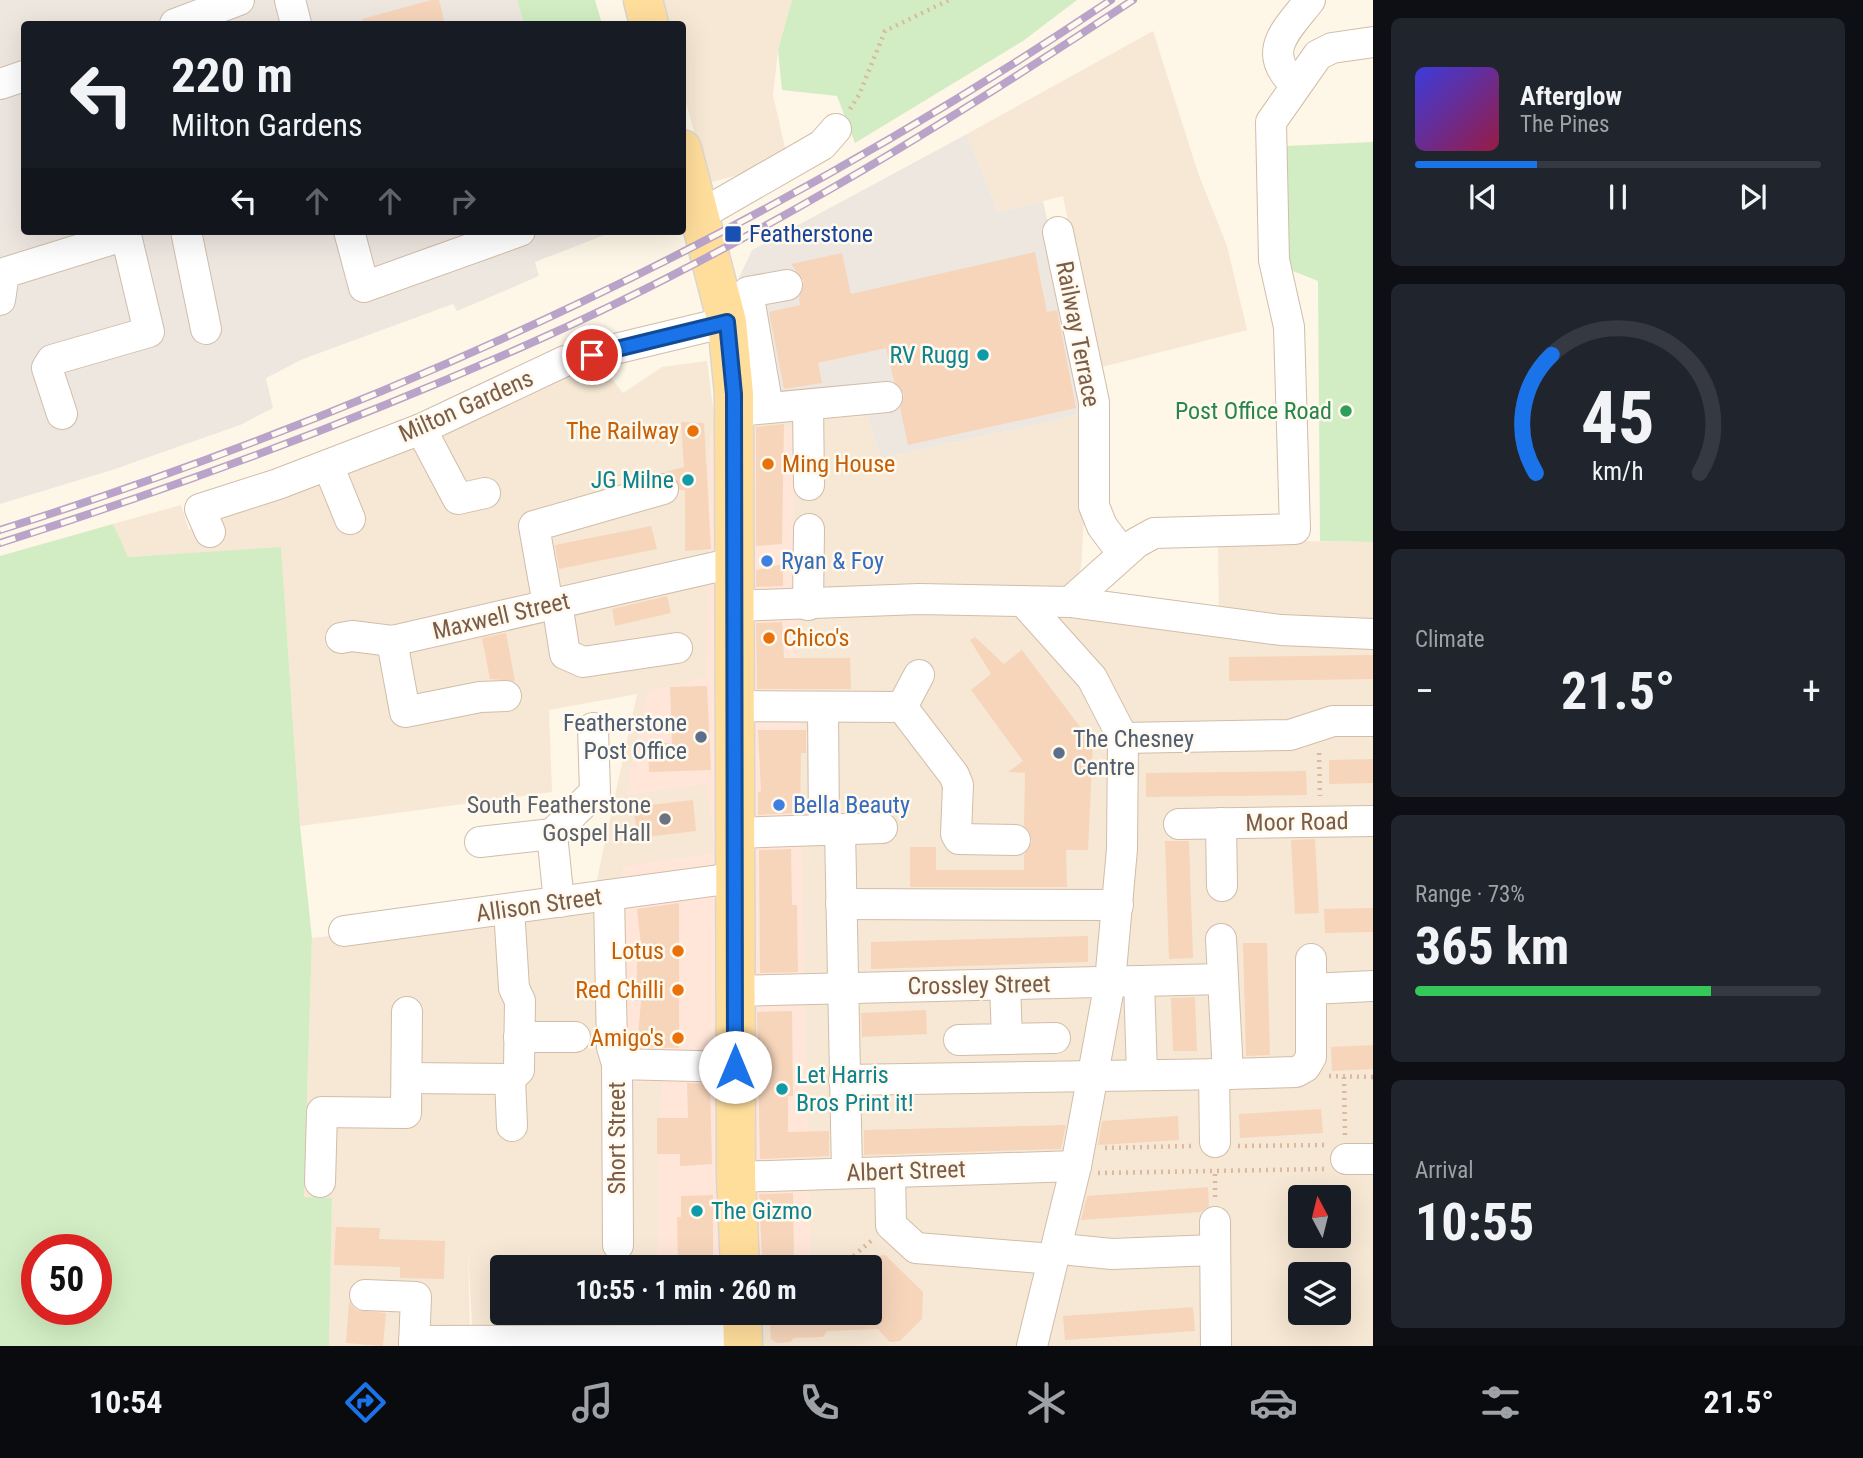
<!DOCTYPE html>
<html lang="en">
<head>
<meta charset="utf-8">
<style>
  :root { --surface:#171b24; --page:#20242c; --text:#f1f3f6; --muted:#9ea1a6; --line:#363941; --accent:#1a73e8 }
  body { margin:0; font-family:"Roboto Condensed",sans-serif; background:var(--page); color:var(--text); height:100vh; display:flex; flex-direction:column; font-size:26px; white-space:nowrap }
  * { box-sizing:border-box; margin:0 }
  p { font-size:23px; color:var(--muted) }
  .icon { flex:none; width:38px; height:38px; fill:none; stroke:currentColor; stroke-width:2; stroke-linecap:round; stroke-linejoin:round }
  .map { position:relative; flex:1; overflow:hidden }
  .panel { display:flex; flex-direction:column; gap:18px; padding:18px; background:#0d0f14; width:490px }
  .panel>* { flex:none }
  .hud { position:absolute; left:21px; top:21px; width:665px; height:214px; border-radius:7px; box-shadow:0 7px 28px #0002; background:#171b24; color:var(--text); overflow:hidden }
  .needle { width:46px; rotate:353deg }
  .fabs { position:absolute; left:1288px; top:1185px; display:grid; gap:14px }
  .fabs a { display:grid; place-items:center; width:63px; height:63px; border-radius:7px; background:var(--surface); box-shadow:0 7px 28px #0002; font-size:35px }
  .speed { position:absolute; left:21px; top:1234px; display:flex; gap:14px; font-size:35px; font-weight:700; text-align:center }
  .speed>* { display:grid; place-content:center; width:91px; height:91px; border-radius:50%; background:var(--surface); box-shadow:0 7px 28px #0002; line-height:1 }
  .speed .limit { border:10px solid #d22; background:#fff; color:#111 }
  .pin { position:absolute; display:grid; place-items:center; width:60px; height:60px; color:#fff; margin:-30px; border:4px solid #fff; border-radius:50%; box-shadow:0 2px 7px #0007 }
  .me { position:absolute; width:77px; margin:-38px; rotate:0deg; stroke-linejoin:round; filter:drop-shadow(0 0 5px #0008) }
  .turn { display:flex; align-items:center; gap:24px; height:147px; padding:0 35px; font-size:32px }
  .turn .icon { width:91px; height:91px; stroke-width:2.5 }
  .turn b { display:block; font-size:49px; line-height:60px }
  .lanes { display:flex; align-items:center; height:66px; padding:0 35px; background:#0003; justify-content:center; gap:35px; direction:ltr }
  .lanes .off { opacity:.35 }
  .big { font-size:52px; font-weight:700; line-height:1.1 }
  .panel .card { flex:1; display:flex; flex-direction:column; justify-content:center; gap:10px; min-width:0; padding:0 24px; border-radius:10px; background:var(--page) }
  .panel .dial { align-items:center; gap:0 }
  .dial svg { height:182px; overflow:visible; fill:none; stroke:var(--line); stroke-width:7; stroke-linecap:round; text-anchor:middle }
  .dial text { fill:var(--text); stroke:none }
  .song { display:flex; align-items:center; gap:21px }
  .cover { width:84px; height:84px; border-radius:10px; background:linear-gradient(135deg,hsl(240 70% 55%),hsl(340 70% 35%)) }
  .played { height:7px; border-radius:4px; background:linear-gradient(90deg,var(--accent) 30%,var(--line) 30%) }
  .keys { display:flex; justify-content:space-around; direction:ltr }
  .heat { display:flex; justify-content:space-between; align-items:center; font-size:38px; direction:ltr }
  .charge { height:10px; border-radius:5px; background:linear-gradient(90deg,#34c759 73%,var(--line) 0) }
  .trip { position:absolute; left:490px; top:1255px; width:392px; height:70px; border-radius:7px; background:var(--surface); box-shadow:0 7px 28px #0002; font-weight:700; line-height:70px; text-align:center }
  .tabs { display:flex; height:112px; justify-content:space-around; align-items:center; background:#090b0e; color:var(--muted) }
  .tabs .icon { width:49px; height:49px }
  .tabs .selected { color:var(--accent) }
  .tabs b { font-size:32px; color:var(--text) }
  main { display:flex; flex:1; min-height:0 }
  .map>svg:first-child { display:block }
  .residential { fill:#f6e8d4; fill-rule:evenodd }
  .commercial { fill:#ffe6d9 }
  .industrial { fill:#eee7e0 }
  .green { fill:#d2edc3; fill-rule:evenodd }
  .building { fill:#f6d5bb }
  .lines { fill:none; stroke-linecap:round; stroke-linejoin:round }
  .minor-casing { stroke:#d1bdaa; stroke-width:32 }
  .major-casing { stroke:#dcd5cf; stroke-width:41 }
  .path { stroke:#dbb89e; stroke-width:4.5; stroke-dasharray:2 5; stroke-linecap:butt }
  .minor { stroke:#fff; stroke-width:30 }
  .major { stroke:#ffde9c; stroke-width:38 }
  .rail-casing { stroke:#b9a3c9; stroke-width:8 }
  .rail { stroke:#fff9ee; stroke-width:5; stroke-dasharray:16; stroke-linecap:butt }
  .route-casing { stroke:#114b97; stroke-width:18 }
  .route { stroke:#1a73e8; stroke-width:12 }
  .transit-dot { fill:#1a4fb4; stroke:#fff9ee; stroke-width:2.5 }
  .culture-dot { fill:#0f9aa8; stroke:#fff9ee; stroke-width:2.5 }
  .leisure-dot { fill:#2e9e5b; stroke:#fff9ee; stroke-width:2.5 }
  .food-dot { fill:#e8710a; stroke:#fff9ee; stroke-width:2.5 }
  .shop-dot { fill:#3f7fe0; stroke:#fff9ee; stroke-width:2.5 }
  .service-dot { fill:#5c6f8a; stroke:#fff9ee; stroke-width:2.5 }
  .worship-dot { fill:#6b7280; stroke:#fff9ee; stroke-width:2.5 }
  .labels { text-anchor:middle; stroke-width:5; stroke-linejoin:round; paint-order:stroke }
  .transit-label { font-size:24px; fill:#164399; stroke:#fff9ee; text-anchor:start }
  .street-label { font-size:24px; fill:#7a5c48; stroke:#fff9ee }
  .culture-label { font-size:24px; fill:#0d838f; stroke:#fff9ee; text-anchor:end }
  .leisure-label { font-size:24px; fill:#27864d; stroke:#fff9ee; text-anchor:end }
  .food-label { font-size:24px; fill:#c56008; stroke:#fff9ee; text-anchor:end }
  .shop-label { font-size:24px; fill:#366cbe; stroke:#fff9ee; text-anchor:start }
  .service-label { font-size:24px; fill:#4e5e75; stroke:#fff9ee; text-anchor:end }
  .worship-label { font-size:24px; fill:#5b616d; stroke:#fff9ee; text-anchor:end }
</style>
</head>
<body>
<main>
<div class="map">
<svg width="1373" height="1346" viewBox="0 0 1373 1346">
  <rect width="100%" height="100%" fill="#fef6e6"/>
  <g class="residential">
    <polygon points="657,0 792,0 778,50 773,95 786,152 749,172 708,183 683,91 682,24 664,24"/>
    <polygon points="1153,31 1198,173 1227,246 1247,330 1098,368 1063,196 998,213 967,134"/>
    <path d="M707,361L715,423L867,416L881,458L1059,420L1091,409L1081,567L1065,608L1219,628L1218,540L1373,542V1346H473L468,1248L470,1346H329L332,1199L304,1197L312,938L591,907L637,694L549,710L552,792L300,826L281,548L127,557L113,524L181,505L189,530L315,483L548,380L602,366L623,393L662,367ZM1300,1197H1339V1236H1300ZM502,1267H870V1312H502ZM1300,1274H1339V1312H1300Z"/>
  </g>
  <g class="commercial">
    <polygon points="792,428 811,1261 755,1262 754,1267 600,1267 600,1256 657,1255 661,1081 628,1083 623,866 715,853 707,784 626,795 647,692 707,677 710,432"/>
    <polygon points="600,1313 756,1313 758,1346 600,1346"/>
  </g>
  <g class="industrial">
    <polygon points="0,0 517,0 524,24 24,24 24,231 615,231 535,262 539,276 457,311 453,304 303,359 266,378 273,408 240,425 112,470 0,504"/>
    <polygon points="967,134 998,213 1043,201 1091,409 1059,420 881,458 867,416 758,418 736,284 752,250"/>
  </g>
  <g class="green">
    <polygon points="517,0 595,0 602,24 524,24"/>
    <polygon points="792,0 1077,0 1023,41 855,143 837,96 782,90 778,50"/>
    <polygon points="1373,142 1373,542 1320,541 1318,281 1288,269 1287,146"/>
    <path d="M113,524L128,557L281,547L300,826L312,938L304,1197L332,1198L329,1346H0V556ZM37,1250H96V1309H37Z"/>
  </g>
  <g class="building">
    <polygon points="431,0 439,0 445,24 363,24 362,19"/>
    <polygon points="1035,252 1047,312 1057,310 1076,408 908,445 900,408 904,395 894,381 886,348 818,363 822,383 784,389 769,312 800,305 799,298 804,281 791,264 842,253 851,294"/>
    <polygon points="681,422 704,423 711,549 685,551 685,490 680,490 675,476 665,472 684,467"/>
    <polygon points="784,424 782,544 756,546 756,427"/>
    <polygon points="651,526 657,549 559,569 555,545"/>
    <polygon points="783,564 783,586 756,587 756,570"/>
    <polygon points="667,596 671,613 615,626 612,609"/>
    <polygon points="782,622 784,658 850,658 851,689 757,689 756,623"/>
    <polygon points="506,633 515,681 490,679 482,638"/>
    <polygon points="975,637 1004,664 1022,650 1093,744 1088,850 1066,850 1067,887 910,887 910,847 936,847 936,870 1024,870 1024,855 1032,841 1024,825 1025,773 1008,772 1023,761 971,690 991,674 970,640"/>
    <polygon points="1373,655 1373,679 1229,681 1229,657"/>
    <polygon points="707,686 711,770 649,772 648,743 672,743 670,687"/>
    <polygon points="758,730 806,730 806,753 801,753 800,813 758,815 758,792 761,791"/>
    <polygon points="1373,759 1373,783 1329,784 1329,760"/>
    <polygon points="1306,771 1307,795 1146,797 1146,773"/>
    <polygon points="693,800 696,831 638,838 633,807"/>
    <polygon points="1315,839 1319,913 1295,914 1291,840"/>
    <polygon points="1165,841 1189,841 1193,958 1169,959"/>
    <polygon points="791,849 792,905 797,905 798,972 760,973 759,850"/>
    <polygon points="679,903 679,1048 637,1047 641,1001 635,1001 634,985 637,984 637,945 641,945 637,909"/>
    <polygon points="1373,908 1373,932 1325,933 1324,909"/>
    <polygon points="1088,936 1088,962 871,969 871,942"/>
    <polygon points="1243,943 1267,943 1270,1055 1246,1056"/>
    <polygon points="1195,997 1197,1051 1173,1051 1171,998"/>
    <polygon points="926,1010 927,1034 862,1037 861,1013"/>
    <polygon points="792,1011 793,1096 788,1096 788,1132 829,1131 829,1156 760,1159 757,1012"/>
    <polygon points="1373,1045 1373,1069 1332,1071 1331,1047"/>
    <polygon points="687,1083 710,1084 712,1164 680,1166 680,1154 657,1154 657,1118 688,1118"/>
    <polygon points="1321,1109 1323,1133 1240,1138 1239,1114"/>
    <polygon points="1178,1116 1179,1140 1098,1145 1102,1121"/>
    <polygon points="1066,1125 1061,1149 864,1155 864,1130"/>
    <polygon points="1208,1187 1209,1206 1201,1212 1081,1220 1087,1196"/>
    <polygon points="793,1193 794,1261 762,1260 759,1194"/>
    <polygon points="713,1195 713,1267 678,1267 677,1217 681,1217 681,1196"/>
    <polygon points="336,1227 380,1228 379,1239 445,1241 444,1279 400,1278 400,1267 334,1265"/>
    <polygon points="885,1255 923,1292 922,1319 900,1341 890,1342 878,1329 827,1331 823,1337 794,1338 790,1342 777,1343 771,1339 770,1326 775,1320 775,1312 870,1312 870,1257"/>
    <polygon points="349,1302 356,1310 386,1313 383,1346 346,1343"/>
    <polygon points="1193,1307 1195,1331 1065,1340 1063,1316"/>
  </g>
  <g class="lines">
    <g class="minor-casing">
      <g id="minor">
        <polyline points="290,0 296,24"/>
        <polyline points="175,24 239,0"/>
        <polyline points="0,84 24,76"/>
        <path d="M1296,85C1259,52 1287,30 1310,0"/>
        <polyline points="700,215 822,145 836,129"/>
        <polyline points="186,231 206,329"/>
        <polyline points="349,231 364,287 520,231"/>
        <polyline points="1058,232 1094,402 1094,506 1102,526 1123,554"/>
        <polyline points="0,300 4,273 126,235"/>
        <polyline points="808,405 809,485"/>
        <polyline points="768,408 748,292 787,285"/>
        <polyline points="748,410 887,397"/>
        <polyline points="62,414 47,368 52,360 149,332 125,231"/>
        <polyline points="421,429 458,499 485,493"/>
        <polyline points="328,465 350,519"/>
        <polyline points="210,532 200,509 278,484 421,429 565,361 727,322"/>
        <polyline points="1023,601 1092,678 1123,738 1122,849 1110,982 1076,1166 1032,1346"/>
        <polyline points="1070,602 1136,543 1154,533 1295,529 1289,327 1274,260 1271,122 1318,55 1332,48 1373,42"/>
        <polyline points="557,603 565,654 583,662 677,648"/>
        <polyline points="548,605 534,526 663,489"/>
        <polyline points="808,605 809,529"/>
        <polyline points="734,606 919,599 1070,602 1281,630 1373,634"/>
        <polyline points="341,638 352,636 392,641 733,563"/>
        <polyline points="392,641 405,712 480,697 506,696"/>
        <polyline points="919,675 902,707 954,775 958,785 956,834 959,839 1015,840"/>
        <polyline points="733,706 902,707"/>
        <polyline points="823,707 824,830"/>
        <polyline points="1123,738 1290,735 1333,721 1373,721"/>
        <polyline points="1221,823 1222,886"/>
        <polyline points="1179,824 1373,821"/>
        <polyline points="840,829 847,1173"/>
        <polyline points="734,833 882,828"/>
        <polyline points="480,842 552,834"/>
        <polyline points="609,895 612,1047 617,1064"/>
        <polyline points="559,902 552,834 595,792 593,728"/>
        <polyline points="841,904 1118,905"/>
        <polyline points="344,931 734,878"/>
        <polyline points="1221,939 1228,1074 1296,1072 1305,1067 1311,1057 1311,989 1373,986"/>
        <polyline points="1311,959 1311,989"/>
        <polyline points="1139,981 1142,1074"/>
        <polyline points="735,991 1223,979"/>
        <polyline points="519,1037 575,1037"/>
        <polyline points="1007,1039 1055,1038"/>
        <polyline points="959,1040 1007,1039 1005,985"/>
        <polyline points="1214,1074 1215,1142"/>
        <polyline points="407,1078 510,1079 519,1070 520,1001 514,988 509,909"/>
        <polyline points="510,1079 512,1126"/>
        <polyline points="844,1080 1228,1074"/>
        <polyline points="1346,1159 1373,1159"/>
        <polyline points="890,1172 891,1225 916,1248 1053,1259"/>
        <polyline points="736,1177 1076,1166"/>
        <polyline points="320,1182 322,1112 406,1113 407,1012"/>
        <polyline points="1215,1222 1216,1346"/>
        <polyline points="618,1245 617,1064 735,1067"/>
        <polyline points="1071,1250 1112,1254 1214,1250"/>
        <polyline points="365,1295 416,1297 414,1346"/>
        <polyline points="414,1341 743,1340"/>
      </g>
    </g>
    <g class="major-casing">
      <g id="major">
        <polyline points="643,0 649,24"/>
        <polyline points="682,149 727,322 734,394 736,1177 740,1267"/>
        <polyline points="742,1312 743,1346"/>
      </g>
    </g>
    <g class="path">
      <polyline points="850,109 859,95 885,31 949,0"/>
      <polyline points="1319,753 1320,796"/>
      <polyline points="1329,1076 1373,1077"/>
      <polyline points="1344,1077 1345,1136"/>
      <polyline points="1238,1146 1327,1145"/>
      <polyline points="1105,1148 1191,1146"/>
      <polyline points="1098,1173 1324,1169"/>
      <polyline points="1215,1197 1215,1171"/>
      <polyline points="794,1267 843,1265 872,1240"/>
    </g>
    <use href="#minor" class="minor"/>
    <use href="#major" class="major"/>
    <g class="rail-casing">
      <g id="rail">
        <path d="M0,530C399,404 764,233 1111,0"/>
        <path d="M0,543C177,487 352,422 522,347C736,253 938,129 1133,0"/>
      </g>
    </g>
    <use href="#rail" class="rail"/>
  </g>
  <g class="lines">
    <g class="route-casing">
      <polyline id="route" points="592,355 727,322 734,394 735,1067"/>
    </g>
    <use href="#route" class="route"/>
  </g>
  <rect class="transit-dot" x="724" y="225" width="18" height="18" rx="3.5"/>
  <g class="culture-dot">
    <circle cx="983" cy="355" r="7"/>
    <circle cx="688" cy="480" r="7"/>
    <circle cx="782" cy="1089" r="7"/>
    <circle cx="697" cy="1211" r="7"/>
  </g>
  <circle class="leisure-dot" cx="1346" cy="411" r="7"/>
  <g class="food-dot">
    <circle cx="693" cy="431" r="7"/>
    <circle cx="768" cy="464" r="7"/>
    <circle cx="769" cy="638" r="7"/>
    <circle cx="678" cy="951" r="7"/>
    <circle cx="678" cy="990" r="7"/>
    <circle cx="678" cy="1038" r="7"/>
  </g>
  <g class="shop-dot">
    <circle cx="767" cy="561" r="7"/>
    <circle cx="779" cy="805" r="7"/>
  </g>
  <g class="service-dot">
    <circle cx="701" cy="737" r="7"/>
    <circle cx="1059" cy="753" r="7"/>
  </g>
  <circle class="worship-dot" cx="665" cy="819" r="7"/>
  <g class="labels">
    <g class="transit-label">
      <text x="749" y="242">Featherstone</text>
    </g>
    <g class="street-label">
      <text transform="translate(1078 334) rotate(79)" y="8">Railway Terrace</text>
      <text transform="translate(466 406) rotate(-24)" y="8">Milton Gardens</text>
      <text transform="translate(501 616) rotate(-13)" y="8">Maxwell Street</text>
      <text transform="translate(1297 822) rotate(-1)" y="8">Moor Road</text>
      <text transform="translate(539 905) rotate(-8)" y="8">Allison Street</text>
      <text transform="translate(979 985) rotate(-1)" y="8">Crossley Street</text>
      <text transform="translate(617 1138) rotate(-90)" y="8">Short Street</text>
      <text transform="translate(906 1171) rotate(-2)" y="8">Albert Street</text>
    </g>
    <g class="culture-label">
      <text x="969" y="363">RV Rugg</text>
      <text x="674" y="488">JG Milne</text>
      <text x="796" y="1083" text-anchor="start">Let Harris<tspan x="796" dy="28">Bros Print it!</tspan></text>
      <text x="711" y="1219" text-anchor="start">The Gizmo</text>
    </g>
    <g class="leisure-label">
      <text x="1332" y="419">Post Office Road</text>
    </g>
    <g class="food-label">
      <text x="679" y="439">The Railway</text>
      <text x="782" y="472" text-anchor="start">Ming House</text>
      <text x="783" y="646" text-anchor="start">Chico's</text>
      <text x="664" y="959">Lotus</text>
      <text x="664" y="998">Red Chilli</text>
      <text x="664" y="1046">Amigo's</text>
    </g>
    <g class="shop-label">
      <text x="781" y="569">Ryan &amp; Foy</text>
      <text x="793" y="813">Bella Beauty</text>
    </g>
    <g class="service-label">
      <text x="687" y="731">Featherstone<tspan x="687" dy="28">Post Office</tspan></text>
      <text x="1073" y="747" text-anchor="start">The Chesney<tspan x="1073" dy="28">Centre</tspan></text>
    </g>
    <g class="worship-label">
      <text x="651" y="813">South Featherstone<tspan x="651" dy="28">Gospel Hall</tspan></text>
    </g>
  </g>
</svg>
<div class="fabs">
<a><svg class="needle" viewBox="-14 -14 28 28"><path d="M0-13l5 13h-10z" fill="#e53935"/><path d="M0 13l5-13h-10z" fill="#9ea1a6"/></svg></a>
<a><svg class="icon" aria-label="layers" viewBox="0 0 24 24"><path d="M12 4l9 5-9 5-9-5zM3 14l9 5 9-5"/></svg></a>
</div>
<div class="speed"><div class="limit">50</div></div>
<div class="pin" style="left:592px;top:355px;background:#d93025"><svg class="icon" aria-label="arrive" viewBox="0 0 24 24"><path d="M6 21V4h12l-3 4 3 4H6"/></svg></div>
<svg class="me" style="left:735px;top:1067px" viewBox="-20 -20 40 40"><circle r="19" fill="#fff"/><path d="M0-13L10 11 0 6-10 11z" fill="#1a73e8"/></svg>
<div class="trip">10:55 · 1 min · 260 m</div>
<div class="hud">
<div class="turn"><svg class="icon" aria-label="left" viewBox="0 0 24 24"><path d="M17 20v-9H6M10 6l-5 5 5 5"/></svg><div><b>220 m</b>Milton Gardens</div></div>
<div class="lanes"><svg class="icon" aria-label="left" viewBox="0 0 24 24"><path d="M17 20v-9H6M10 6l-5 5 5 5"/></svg><svg class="icon off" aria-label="ahead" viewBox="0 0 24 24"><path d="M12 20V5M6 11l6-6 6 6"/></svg><svg class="icon off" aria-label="ahead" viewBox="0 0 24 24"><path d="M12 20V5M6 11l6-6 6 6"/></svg><svg class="icon off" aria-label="right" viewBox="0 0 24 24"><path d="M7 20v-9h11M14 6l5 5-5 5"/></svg></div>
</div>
</div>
<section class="panel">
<div class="card">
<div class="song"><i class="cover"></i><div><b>Afterglow</b><p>The Pines</p></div></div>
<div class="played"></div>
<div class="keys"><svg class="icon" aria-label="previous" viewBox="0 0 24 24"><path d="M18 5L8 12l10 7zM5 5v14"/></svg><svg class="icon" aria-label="pause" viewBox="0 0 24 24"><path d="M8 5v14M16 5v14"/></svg><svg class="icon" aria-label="next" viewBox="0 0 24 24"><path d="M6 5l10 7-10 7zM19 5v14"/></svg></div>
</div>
<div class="card dial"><svg viewBox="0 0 100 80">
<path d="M14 69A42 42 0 1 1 86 69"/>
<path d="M14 69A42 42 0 0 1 21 17" stroke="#1a73e8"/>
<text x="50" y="56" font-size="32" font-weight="700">45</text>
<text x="50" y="72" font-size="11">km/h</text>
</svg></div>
<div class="card"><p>Climate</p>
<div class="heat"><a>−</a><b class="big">21.5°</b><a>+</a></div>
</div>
<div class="card"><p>Range · 73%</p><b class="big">365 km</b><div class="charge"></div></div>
<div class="card"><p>Arrival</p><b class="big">10:55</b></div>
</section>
</main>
<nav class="tabs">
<b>10:54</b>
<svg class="icon selected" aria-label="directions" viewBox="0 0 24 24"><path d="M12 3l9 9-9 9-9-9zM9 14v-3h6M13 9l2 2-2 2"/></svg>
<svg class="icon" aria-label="music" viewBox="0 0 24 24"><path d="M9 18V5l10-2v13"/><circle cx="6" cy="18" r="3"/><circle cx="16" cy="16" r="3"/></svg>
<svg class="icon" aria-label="phone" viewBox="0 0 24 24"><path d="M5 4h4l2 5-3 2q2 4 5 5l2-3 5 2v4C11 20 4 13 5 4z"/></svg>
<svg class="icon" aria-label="climate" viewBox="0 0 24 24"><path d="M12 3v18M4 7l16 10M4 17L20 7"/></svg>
<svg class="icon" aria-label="car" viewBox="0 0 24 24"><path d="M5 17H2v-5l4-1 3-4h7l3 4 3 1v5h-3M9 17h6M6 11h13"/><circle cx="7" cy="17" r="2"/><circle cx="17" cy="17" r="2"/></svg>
<svg class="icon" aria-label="filters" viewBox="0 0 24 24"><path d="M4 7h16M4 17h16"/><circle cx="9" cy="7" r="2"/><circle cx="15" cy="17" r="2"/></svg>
<b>21.5°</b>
</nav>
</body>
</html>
